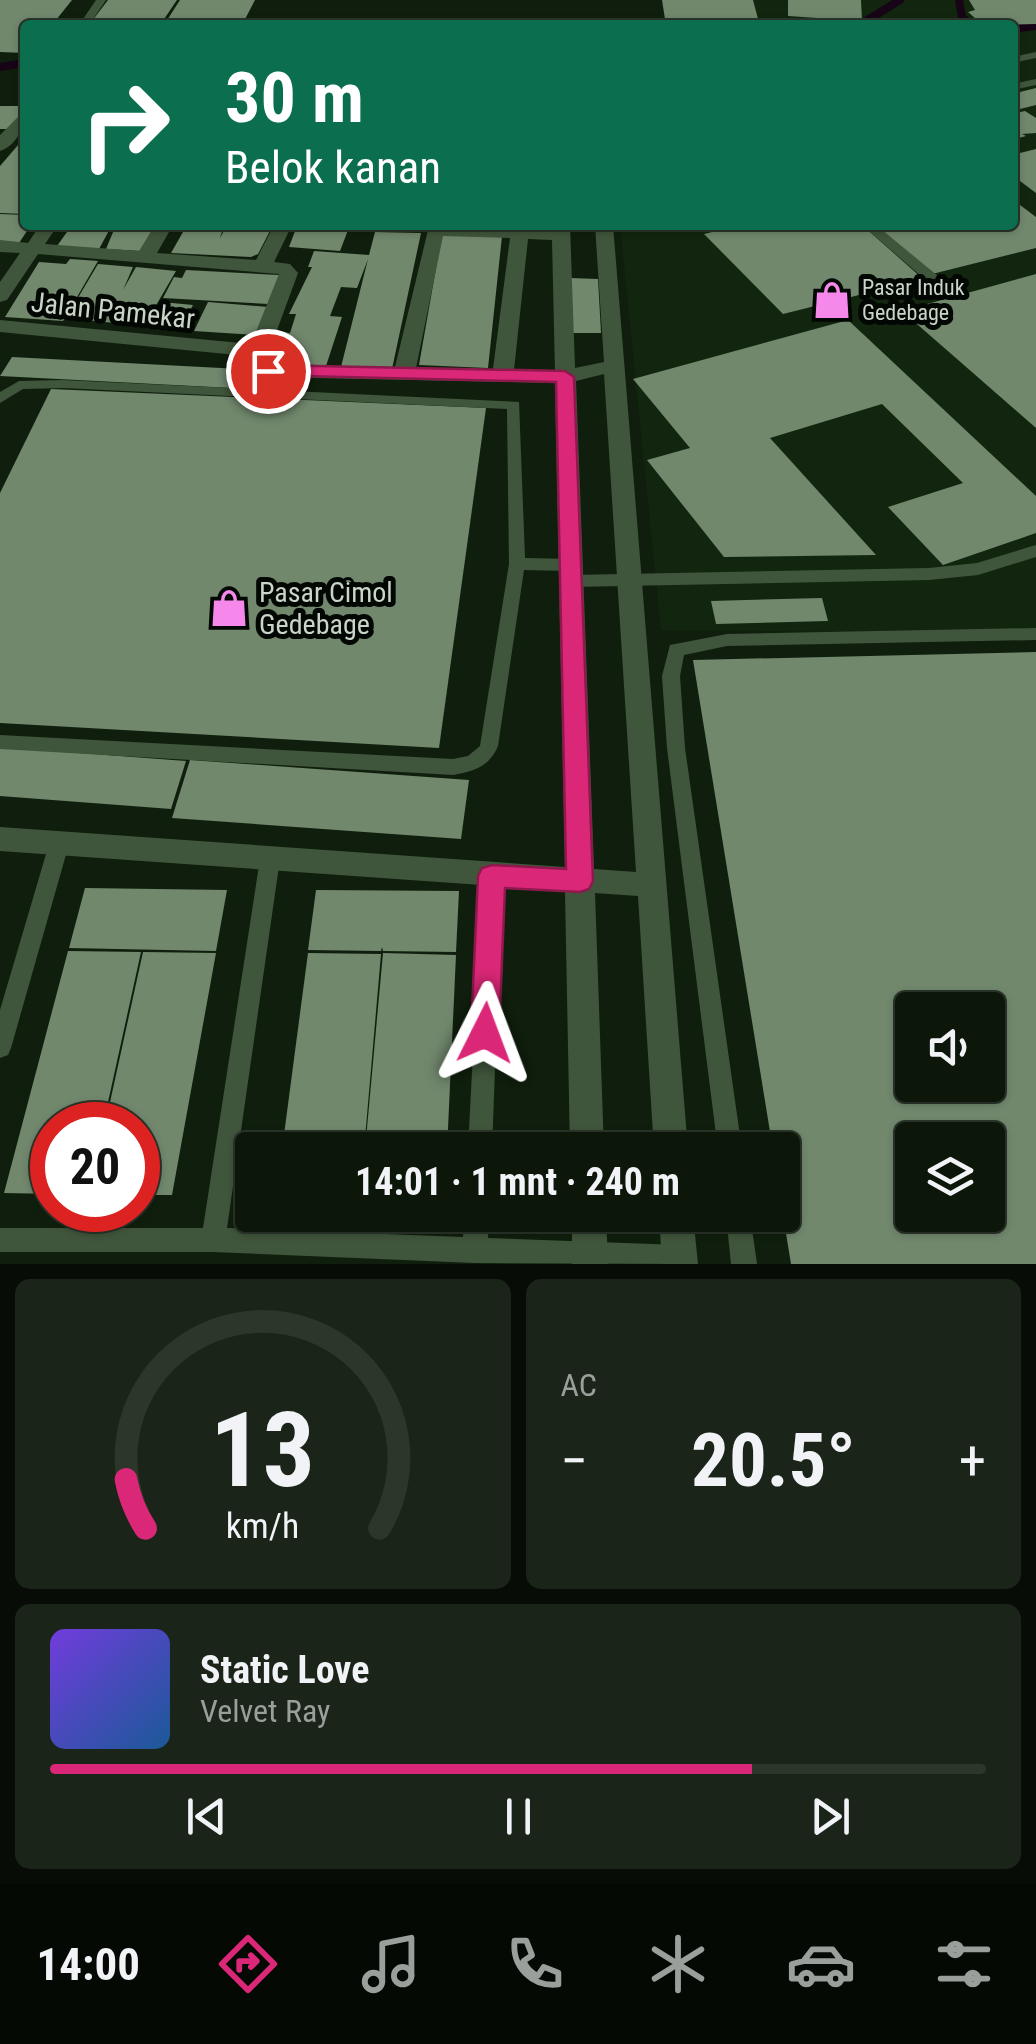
<!DOCTYPE html>
<html lang="id">
<head>
<meta charset="utf-8">
<style>
  :root { --surface:#0c170a; --page:#1a2418; --text:#f1f3f6; --muted:#9a9f9c; --line:#2c362b; --accent:#db2777 }
  body { margin:0; font-family:"Roboto Condensed",sans-serif; background:var(--page); color:var(--text); height:100vh; display:flex; flex-direction:column; font-size:38px; white-space:nowrap }
  * { box-sizing:border-box; margin:0 }
  p { font-size:32px; color:var(--muted) }
  .icon { flex:none; width:55px; height:55px; fill:none; stroke:currentColor; stroke-width:2; stroke-linecap:round; stroke-linejoin:round }
  .map { position:relative; height:1264px; overflow:hidden }
  .side { display:flex; flex-direction:column; gap:15px; padding:15px; background:#070d06; flex:1 }
  .side>* { flex:none }
  .hud { position:absolute; left:20px; top:20px; width:998px; height:210px; border-radius:10px; box-shadow:0 2px 8px #0004,0 0 0 2px var(--line); background:#0b6e4f; color:#fff; overflow:hidden }
  .tools { position:absolute; left:895px; top:992px; display:grid; gap:20px }
  .tools a { display:grid; place-items:center; width:110px; height:110px; border-radius:10px; background:var(--surface); box-shadow:0 2px 8px #0004,0 0 0 2px var(--line); font-size:50px }
  .speed { position:absolute; left:30px; top:1102px; display:flex; gap:20px; font-size:50px; font-weight:700; text-align:center }
  .speed>* { display:grid; place-content:center; width:130px; height:130px; border-radius:50%; background:var(--surface); box-shadow:0 2px 8px #0004,0 0 0 2px var(--line); line-height:1 }
  .speed .limit { border:15px solid #d22; background:#fff; color:#111 }
  .pin { position:absolute; display:grid; place-items:center; width:85px; height:85px; color:#fff; margin:-42px; border:5px solid #fff; border-radius:50%; box-shadow:0 2px 10px #0007 }
  .me { position:absolute; width:110px; margin:-55px; rotate:3deg; stroke-linejoin:round; filter:drop-shadow(0 0 8px #0008) }
  .turn { display:flex; align-items:center; gap:35px; height:210px; padding:0 40px; font-size:45px }
  .turn .icon { width:130px; height:130px; stroke-width:2.5 }
  .turn b { display:block; font-size:70px; line-height:85px }
  .big { font-size:75px; font-weight:700; line-height:1.1 }
  .side .widget { flex:1; display:flex; flex-direction:column; justify-content:center; gap:15px; min-width:0; padding:0 35px; border-radius:15px; background:var(--page) }
  .side .dial { align-items:center; gap:0 }
  .dial svg { height:260px; overflow:visible; fill:none; stroke:var(--line); stroke-width:7; stroke-linecap:round; text-anchor:middle }
  .dial text { fill:var(--text); stroke:none }
  .song { display:flex; align-items:center; gap:30px }
  .cover { width:120px; height:120px; border-radius:15px; background:linear-gradient(135deg,hsl(260 70% 55%),hsl(210 70% 35%)) }
  .played { height:10px; border-radius:5px; background:linear-gradient(90deg,var(--accent) 75%,var(--line) 75%) }
  .keys { display:flex; justify-content:space-around; direction:ltr }
  .heat { display:flex; justify-content:space-between; align-items:center; font-size:55px; direction:ltr }
  .side .tiles { flex:1; display:grid; gap:15px; grid-template-columns:1fr 1fr }
  .widget:last-child { grid-column:span 2 }
  .trip { position:absolute; left:235px; top:1132px; width:565px; height:100px; border-radius:10px; background:var(--surface); box-shadow:0 2px 8px #0004,0 0 0 2px var(--line); font-weight:700; line-height:100px; text-align:center }
  .tabs { display:flex; height:160px; justify-content:space-around; align-items:center; background:#050904; color:var(--muted) }
  .tabs .icon { width:70px; height:70px }
  .tabs .selected { color:var(--accent) }
  .tabs b { font-size:45px; color:var(--text) }
  .map>svg:first-child { display:block }
  .built { fill:#12260f }
  .lines { fill:none; stroke-linecap:round; stroke-linejoin:round }
  .stream { stroke:#170416; stroke-width:8 }
  .building { fill:#71886d; fill-rule:evenodd }
  .lane { fill:#40563c; fill-rule:evenodd }
  .street { fill:#40563c; fill-rule:evenodd }
  .route { fill:#db2777; stroke:#8e194d; stroke-width:2.5 }
  .labels { text-anchor:middle; stroke-width:10; stroke-linejoin:round; paint-order:stroke }
  .far-poi-label { font-size:22px; fill:#cad5c9; stroke:#030703; text-anchor:start }
  .street-label { font-size:28px; fill:#cad5c9; stroke:#030703 }
  .poi-label { font-size:28px; fill:#cad5c9; stroke:#030703; text-anchor:start }
</style>
</head>
<body>
<div class="map">
<svg width="1036" height="1264" viewBox="0 0 1036 1264">
  <rect width="100%" height="100%" fill="#101f0d"/>
  <polygon class="built" points="670,0 1036,0 1036,634 661,630 620,225 1012,225 1012,25 669,25"/>
  <g class="lines">
    <g class="stream">
      <polyline points="959,0 962,17 970,25"/>
      <polyline points="804,25 861,24 900,0"/>
      <polyline points="1012,29 1036,26"/>
      <polyline points="0,67 25,63"/>
    </g>
  </g>
  <g class="building">
    <polygon points="0,0 72,0 52,25 25,25 25,53 0,52"/>
    <polygon points="108,0 177,0 160,25 89,25"/>
    <polygon points="180,0 255,0 242,25 164,25"/>
    <polygon points="662,0 753,0 758,19 665,19"/>
    <polygon points="788,0 861,0 862,21 788,16"/>
    <polygon points="969,0 1036,0 1036,24 983,25 968,12 975,10"/>
    <polygon points="1036,88 1036,105 1012,111 1012,94"/>
    <polygon points="0,106 25,106 25,111 9,129 0,129"/>
    <polygon points="1025,111 1036,118 1036,133 1022,134 1026,136 1012,140 1012,114"/>
    <polygon points="25,137 25,214 0,213 0,166"/>
    <polygon points="1036,149 1036,193 1012,175 1012,155"/>
    <polygon points="1012,199 1036,217 1036,248 932,274 876,225 1012,225"/>
    <polygon points="0,214 25,215 25,225 31,225 19,243 0,242"/>
    <polygon points="72,225 97,226 112,225 99,249 57,246"/>
    <polygon points="116,225 155,225 141,251 106,249"/>
    <polygon points="187,225 224,225 220,238 227,225 273,225 258,254 251,257 171,253"/>
    <polygon points="343,225 342,229 348,230 340,251 289,247 297,226"/>
    <polygon points="741,225 862,225 923,279 783,314 704,234"/>
    <polygon points="375,232 421,233 392,369 341,367 368,259 357,288 341,287 330,316 342,317 326,366 280,362 287,344 279,343 283,332 290,333 296,314 289,314 312,267 308,267 314,251 369,255"/>
    <polygon points="442,234 502,236 488,368 419,365"/>
    <polygon points="70,259 98,261 63,321 5,317 39,262 66,264"/>
    <polygon points="98,264 133,267 123,290 136,267 176,271 144,326 66,318"/>
    <polygon points="186,270 279,275 269,304 163,298 174,277 182,278"/>
    <polygon points="1036,274 1036,428 902,311"/>
    <polygon points="570,278 598,279 601,333 571,333"/>
    <polygon points="162,302 193,305 182,327 150,324"/>
    <polygon points="208,302 268,307 257,335 194,331"/>
    <polygon points="848,320 1036,496 1036,533 943,565 888,507 963,483 882,404 770,438 876,555 724,557 647,460 690,448 633,379"/>
    <polygon points="12,357 240,369 232,388 0,376"/>
    <polygon points="51,389 486,408 439,748 0,723 0,493"/>
    <polygon points="822,598 828,621 716,624 711,601"/>
    <path d="M1036,652V1264H791L782,1209V1150H773L693,660ZM912,1010H988V1085H912ZM912,1140H988V1215H912Z"/>
    <polygon points="0,747 186,761 171,809 0,796"/>
    <polygon points="190,760 469,780 461,839 172,818"/>
    <polygon points="85,888 227,890 216,951 69,948"/>
    <polygon points="316,890 459,891 456,952 383,951 382,947 381,951 308,950"/>
    <polygon points="68,951 141,952 103,1125 52,1125 52,1194 4,1193"/>
    <polygon points="143,952 216,953 172,1195 138,1195 138,1125 105,1125"/>
    <polygon points="308,953 381,954 364,1150 282,1150"/>
    <polygon points="383,953 456,955 447,1150 365,1150"/>
  </g>
  <g class="lines">
    <g class="lane">
      <polygon points="96,0 106,0 89,25 79,25"/>
      <polygon points="1036,52 1036,58 1012,63 1012,57"/>
      <polygon points="1036,79 1036,85 1012,90 1012,84"/>
      <polygon points="862,225 876,225 938,276 938,282 928,282"/>
      <path d="M63,380L519,402L525,558L571,559L579,565L571,571L524,570L498,746C489,767 474,771 453,775L0,749V735L453,759L468,756L480,746L509,564L507,409L63,388L23,389L0,403V392L19,381Z"/>
      <polygon points="1036,545 1036,557 978,575 929,580 572,587 564,581 572,575 929,568 977,563"/>
      <polygon points="1036,628 1036,640 727,646 684,655 680,676 685,748 742,1150 718,1150 667,748 662,676 670,645 727,634"/>
      <polygon points="59,836 66,838 69,844 11,1048 8,1055 0,1058 0,1010 49,844 52,838"/>
      <polygon points="270,851 277,853 280,859 227,1228 463,1237 465,1215 489,1215 488,1238 679,1245 688,1248 691,1257 689,1264 475,1263 213,1252 0,1252 0,1228 203,1228 260,859 263,853"/>
      <polygon points="492,867 499,870 502,876 492,1150 468,1150 482,876 485,870"/>
      <polygon points="726,1215 750,1215 757,1264 731,1264"/>
    </g>
    <g class="street">
      <path d="M25,110C25,127 17,145 0,151V135Z"/>
      <path d="M40,225H58L45,244L139,251L155,225H173L157,253L256,260L274,225H292L274,262L290,264L298,273L266,360L272,365L395,367L429,226L552,229V225H570L575,368L604,362L595,225H613L688,1150H654L638,896L595,893L604,1150H570L565,891L0,851V827L565,867L555,383L267,377L249,366L247,356L0,332V320L251,344L279,274L38,254L7,300L0,302V282L20,253L0,252V240L28,243ZM443,236L510,238L493,369L416,368ZM528,239L552,240L555,371L514,370ZM604,374L636,872L594,869L576,381Z"/>
      <polygon points="572,1215 606,1215 608,1264 572,1264"/>
      <polygon points="659,1215 693,1215 698,1264 662,1264"/>
    </g>
  </g>
  <polygon class="route" points="268,365 565,371 574,377 593,881 589,889 580,892 505,888 499,1033 495,1042 485,1046 475,1042 471,1033 478,876 482,868 492,865 566,869 556,382 261,375 261,367"/>
  <defs>
    <g id="shop-bare" transform="scale(3)"><path d="M-5-2.5h2.3a2.7 3.5 0 0 1 5.4 0H5L5.5 6h-11ZM-1.5-2.5h3a1.5 2.3 0 0 0-3 0Z" fill="#f688ec" stroke="#030703" stroke-width="2.5" paint-order="stroke"/></g>
  </defs>
  <g fill-rule="evenodd">
    <use href="#shop-bare" x="832" y="300"/>
    <use href="#shop-bare" x="229" y="608"/>
  </g>
  <g class="labels">
    <g class="far-poi-label">
      <text x="862" y="295">Pasar Induk<tspan x="862" dy="25">Gedebage</tspan></text>
    </g>
    <g class="street-label">
      <text transform="translate(113 310) rotate(6)" y="10">Jalan Pamekar</text>
    </g>
    <g class="poi-label">
      <text x="259" y="602">Pasar Cimol<tspan x="259" dy="32">Gedebage</tspan></text>
    </g>
  </g>
</svg>
<div class="tools">
<a><svg class="icon" aria-label="sound" viewBox="0 0 24 24"><path d="M4 9h4l5-4v14l-5-4H4zM17 9q2 3 0 6"/></svg></a>
<a><svg class="icon" aria-label="layers" viewBox="0 0 24 24"><path d="M12 4l9 5-9 5-9-5zM3 14l9 5 9-5"/></svg></a>
</div>
<div class="speed"><div class="limit">20</div></div>
<div class="pin" style="left:268px;top:371px;background:#d93025"><svg class="icon" aria-label="arrive" viewBox="0 0 24 24"><path d="M6 21V4h12l-3 4 3 4H6"/></svg></div>
<svg class="me" style="left:485px;top:1033px" viewBox="-20 -20 40 40"><path d="M0-17L14 15 0 8-14 15z" fill="#db2777" stroke="#fff" stroke-width="4"/></svg>
<div class="trip">14:01 · 1 mnt · 240 m</div>
<div class="hud">
<div class="turn"><svg class="icon" aria-label="right" viewBox="0 0 24 24"><path d="M7 20v-9h11M14 6l5 5-5 5"/></svg><div><b>30 m</b>Belok kanan</div></div>
</div>
</div>
<section class="side">
<div class="tiles">
<div class="widget dial"><svg viewBox="0 0 100 80">
<path d="M14 69A42 42 0 1 1 86 69"/>
<path d="M14 69A42 42 0 0 1 8 54" stroke="#db2777"/>
<text x="50" y="56" font-size="32" font-weight="700">13</text>
<text x="50" y="72" font-size="11">km/h</text>
</svg></div>
<div class="widget"><p>AC</p>
<div class="heat"><a>−</a><b class="big">20.5°</b><a>+</a></div>
</div>
<div class="widget">
<div class="song"><i class="cover"></i><div><b>Static Love</b><p>Velvet Ray</p></div></div>
<div class="played"></div>
<div class="keys"><svg class="icon" aria-label="previous" viewBox="0 0 24 24"><path d="M18 5L8 12l10 7zM5 5v14"/></svg><svg class="icon" aria-label="pause" viewBox="0 0 24 24"><path d="M8 5v14M16 5v14"/></svg><svg class="icon" aria-label="next" viewBox="0 0 24 24"><path d="M6 5l10 7-10 7zM19 5v14"/></svg></div>
</div>
</div>
</section>
<nav class="tabs">
<b>14:00</b>
<svg class="icon selected" aria-label="directions" viewBox="0 0 24 24"><path d="M12 3l9 9-9 9-9-9zM9 14v-3h6M13 9l2 2-2 2"/></svg>
<svg class="icon" aria-label="music" viewBox="0 0 24 24"><path d="M9 18V5l10-2v13"/><circle cx="6" cy="18" r="3"/><circle cx="16" cy="16" r="3"/></svg>
<svg class="icon" aria-label="phone" viewBox="0 0 24 24"><path d="M5 4h4l2 5-3 2q2 4 5 5l2-3 5 2v4C11 20 4 13 5 4z"/></svg>
<svg class="icon" aria-label="climate" viewBox="0 0 24 24"><path d="M12 3v18M4 7l16 10M4 17L20 7"/></svg>
<svg class="icon" aria-label="car" viewBox="0 0 24 24"><path d="M5 17H2v-5l4-1 3-4h7l3 4 3 1v5h-3M9 17h6M6 11h13"/><circle cx="7" cy="17" r="2"/><circle cx="17" cy="17" r="2"/></svg>
<svg class="icon" aria-label="filters" viewBox="0 0 24 24"><path d="M4 7h16M4 17h16"/><circle cx="9" cy="7" r="2"/><circle cx="15" cy="17" r="2"/></svg>
</nav>
</body>
</html>
